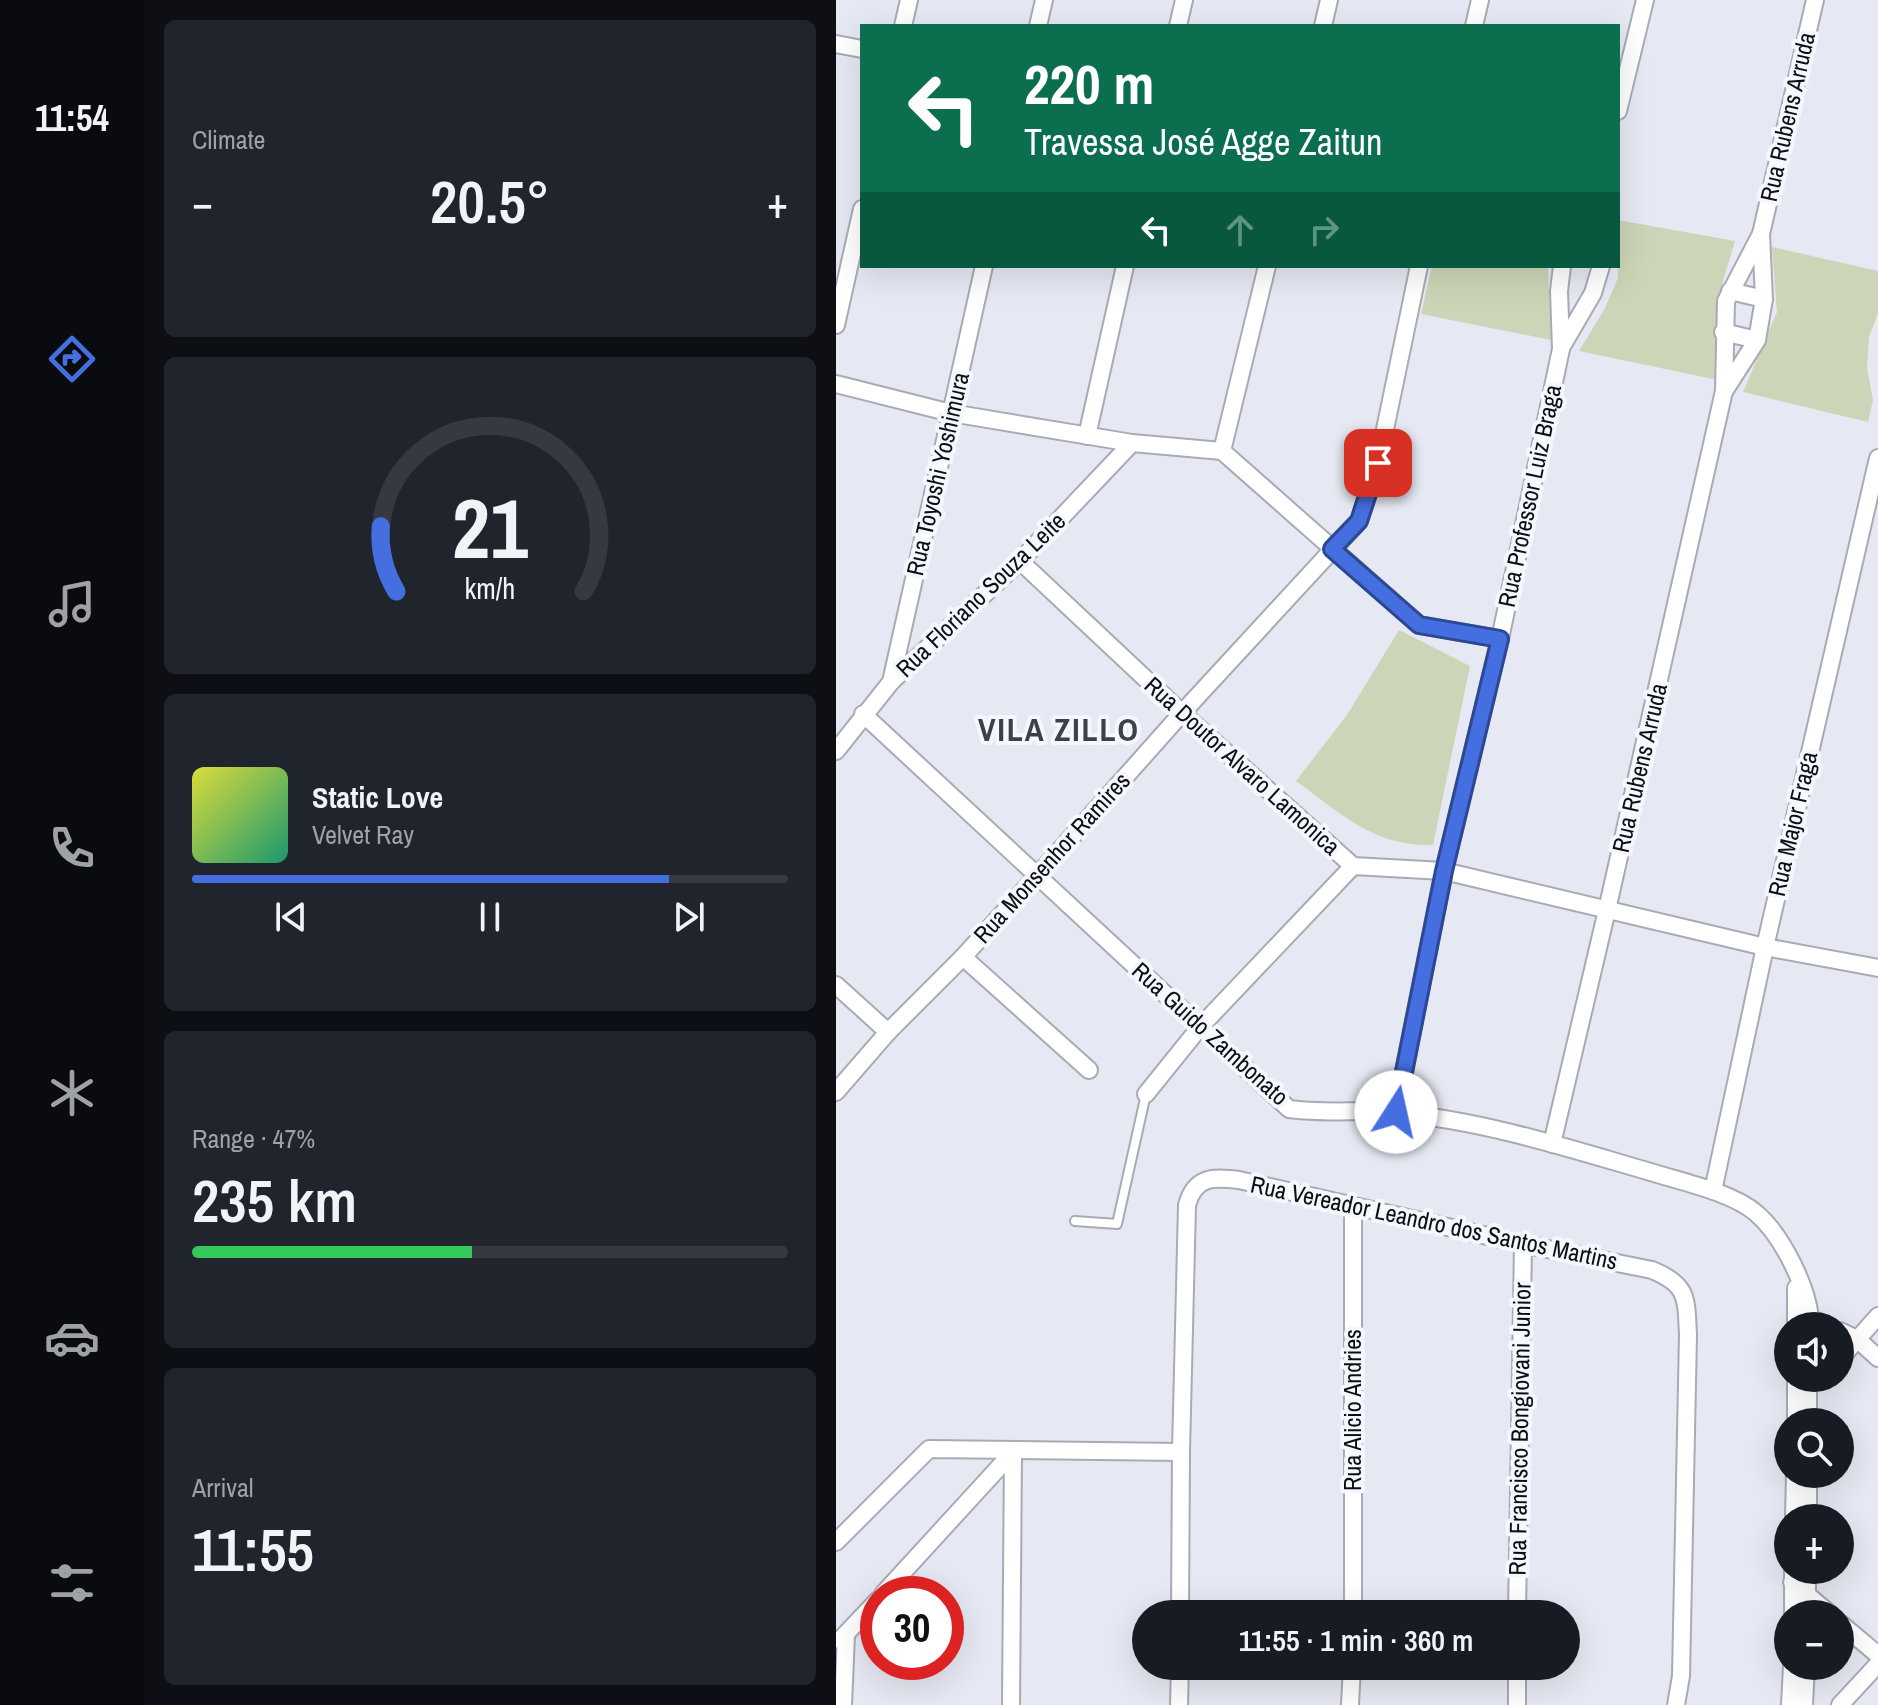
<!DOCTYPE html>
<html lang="en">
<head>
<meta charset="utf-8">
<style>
  :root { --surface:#171b24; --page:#20242c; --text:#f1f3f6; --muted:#9ea1a6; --line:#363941; --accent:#456fe1 }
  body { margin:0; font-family:"Archivo Narrow",sans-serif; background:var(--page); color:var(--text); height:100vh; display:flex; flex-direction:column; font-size:30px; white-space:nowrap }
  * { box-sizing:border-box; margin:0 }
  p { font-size:26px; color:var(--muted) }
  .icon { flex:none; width:44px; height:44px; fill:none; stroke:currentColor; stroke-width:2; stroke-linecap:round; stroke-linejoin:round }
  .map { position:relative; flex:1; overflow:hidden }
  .details { display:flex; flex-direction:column; gap:20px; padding:20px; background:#0d0f14; width:692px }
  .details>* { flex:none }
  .banner { position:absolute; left:24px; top:24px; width:760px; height:244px; border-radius:0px; box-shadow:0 8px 32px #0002; background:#0b6e4f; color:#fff; overflow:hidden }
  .tools { position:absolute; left:938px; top:1312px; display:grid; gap:16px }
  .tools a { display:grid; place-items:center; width:80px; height:80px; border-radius:50%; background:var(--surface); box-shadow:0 8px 32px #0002; font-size:40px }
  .speed { position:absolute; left:24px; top:1576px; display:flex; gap:16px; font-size:40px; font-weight:700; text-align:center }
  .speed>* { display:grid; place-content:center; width:104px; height:104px; border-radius:50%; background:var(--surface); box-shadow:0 8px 32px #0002; line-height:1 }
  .speed .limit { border:12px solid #d22; background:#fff; color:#111 }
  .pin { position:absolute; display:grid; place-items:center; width:68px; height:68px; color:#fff; margin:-34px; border-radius:16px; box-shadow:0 4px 12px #0006 }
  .me { position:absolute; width:88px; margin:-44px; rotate:10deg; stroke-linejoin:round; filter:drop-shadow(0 0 6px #0008) }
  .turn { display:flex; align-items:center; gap:28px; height:168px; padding:0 32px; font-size:36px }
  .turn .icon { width:104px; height:104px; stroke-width:2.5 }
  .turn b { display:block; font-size:56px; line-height:68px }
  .lanes { display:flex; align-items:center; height:76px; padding:0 32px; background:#0003; justify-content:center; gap:40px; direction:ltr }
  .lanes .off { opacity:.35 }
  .big { font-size:60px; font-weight:600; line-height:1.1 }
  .details .tile { flex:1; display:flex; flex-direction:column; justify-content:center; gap:12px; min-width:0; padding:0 28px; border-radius:12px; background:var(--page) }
  .details .dial { align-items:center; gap:0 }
  .dial svg { height:208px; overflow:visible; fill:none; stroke:var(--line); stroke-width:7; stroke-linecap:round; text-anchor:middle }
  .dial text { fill:var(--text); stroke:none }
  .song { display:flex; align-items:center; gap:24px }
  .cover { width:96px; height:96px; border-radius:12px; background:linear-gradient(135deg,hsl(60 70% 55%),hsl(160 70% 35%)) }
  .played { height:8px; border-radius:4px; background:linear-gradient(90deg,var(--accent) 80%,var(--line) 80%) }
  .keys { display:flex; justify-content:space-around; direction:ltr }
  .heat { display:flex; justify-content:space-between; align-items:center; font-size:44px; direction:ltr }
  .charge { height:12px; border-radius:6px; background:linear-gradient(90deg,#34c759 47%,var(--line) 0) }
  .trip { position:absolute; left:296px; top:1600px; width:448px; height:80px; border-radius:40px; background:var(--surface); box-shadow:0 8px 32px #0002; font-weight:600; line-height:80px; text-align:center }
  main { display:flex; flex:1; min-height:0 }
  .dock { display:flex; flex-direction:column; width:144px; justify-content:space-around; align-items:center; background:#090b0e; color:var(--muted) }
  .dock .icon { width:56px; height:56px }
  .dock .selected { color:var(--accent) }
  .dock b { font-size:36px; color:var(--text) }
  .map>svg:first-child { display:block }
  .green { fill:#cdd5b8 }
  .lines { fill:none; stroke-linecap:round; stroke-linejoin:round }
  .lane-casing { stroke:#a8abb4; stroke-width:12 }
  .street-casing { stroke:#a8abb4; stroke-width:20 }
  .lane { stroke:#fff; stroke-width:8 }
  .street { stroke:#fff; stroke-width:16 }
  .route-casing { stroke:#2d4892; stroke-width:20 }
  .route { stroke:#456fe1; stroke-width:14 }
  .labels { text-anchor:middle; stroke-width:8; stroke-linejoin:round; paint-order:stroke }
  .street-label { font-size:24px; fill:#0d0e11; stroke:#f4f7fe }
  .district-label { font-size:32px; font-weight:bold; letter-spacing:2px; fill:#3e4048; stroke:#f4f7fe }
</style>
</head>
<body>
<main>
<nav class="dock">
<b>11:54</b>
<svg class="icon selected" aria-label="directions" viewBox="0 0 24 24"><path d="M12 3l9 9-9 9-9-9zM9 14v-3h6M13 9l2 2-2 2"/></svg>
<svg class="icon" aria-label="music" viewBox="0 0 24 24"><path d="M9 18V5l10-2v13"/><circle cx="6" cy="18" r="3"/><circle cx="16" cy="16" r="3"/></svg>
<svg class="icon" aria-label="phone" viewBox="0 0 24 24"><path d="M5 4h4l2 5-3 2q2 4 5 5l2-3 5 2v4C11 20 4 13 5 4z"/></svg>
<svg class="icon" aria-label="climate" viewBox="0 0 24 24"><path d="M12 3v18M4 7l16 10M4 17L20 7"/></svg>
<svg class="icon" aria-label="car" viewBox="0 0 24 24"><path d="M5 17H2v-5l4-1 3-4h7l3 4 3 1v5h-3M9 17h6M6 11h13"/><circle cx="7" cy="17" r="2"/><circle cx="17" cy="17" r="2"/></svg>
<svg class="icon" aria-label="filters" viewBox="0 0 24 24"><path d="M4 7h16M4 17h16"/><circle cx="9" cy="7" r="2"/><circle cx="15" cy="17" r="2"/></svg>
</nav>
<section class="details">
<div class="tile"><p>Climate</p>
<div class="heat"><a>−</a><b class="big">20.5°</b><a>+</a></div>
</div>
<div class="tile dial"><svg viewBox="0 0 100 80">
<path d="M14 69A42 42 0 1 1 86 69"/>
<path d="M14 69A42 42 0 0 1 8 44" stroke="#456fe1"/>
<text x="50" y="56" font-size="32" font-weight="700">21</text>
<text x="50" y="72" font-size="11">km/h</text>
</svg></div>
<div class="tile">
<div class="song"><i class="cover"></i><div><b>Static Love</b><p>Velvet Ray</p></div></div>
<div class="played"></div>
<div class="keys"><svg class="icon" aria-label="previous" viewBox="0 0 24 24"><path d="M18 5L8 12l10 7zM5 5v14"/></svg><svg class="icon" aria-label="pause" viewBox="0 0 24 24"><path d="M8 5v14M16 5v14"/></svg><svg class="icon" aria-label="next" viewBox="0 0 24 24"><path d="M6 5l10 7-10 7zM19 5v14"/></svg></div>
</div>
<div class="tile"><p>Range · 47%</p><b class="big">235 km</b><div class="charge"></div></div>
<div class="tile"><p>Arrival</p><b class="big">11:55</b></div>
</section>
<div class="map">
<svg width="1042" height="1705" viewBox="0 0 1042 1705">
  <rect width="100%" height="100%" fill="#e6e9f3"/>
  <g class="green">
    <polygon points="782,220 899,241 880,304 882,380 743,351 768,310 782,278"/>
    <polygon points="936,247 1042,271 1042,313 1033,337 1031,368 1037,400 1032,422 907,392 941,312"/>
    <polygon points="596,266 712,266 715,340 585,314"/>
    <path d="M563,630L634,666L597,845C537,847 505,813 460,781L511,715Z"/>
  </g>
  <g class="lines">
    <g class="lane-casing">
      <polyline id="lane" points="239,1221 281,1224 310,1094"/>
    </g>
    <g class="street-casing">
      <g id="street">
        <polyline points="67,26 73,0"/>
        <polyline points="202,26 208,0"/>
        <polyline points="342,26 348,0"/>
        <polyline points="487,26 493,0"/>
        <polyline points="638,26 644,0"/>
        <polyline points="0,44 26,49"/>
        <polyline points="782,111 809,0"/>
        <polyline points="894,291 928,299"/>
        <polyline points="0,325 26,209"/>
        <polyline points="887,332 921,340"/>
        <polyline points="725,348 757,293 765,266"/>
        <polyline points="0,384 115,413 296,443 386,451"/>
        <polyline points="889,390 921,340 928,299 925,234 979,0"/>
        <polyline points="251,436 289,266"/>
        <polyline points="386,451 583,625 664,639"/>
        <polyline points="386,451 431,266"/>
        <polyline points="184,561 346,713 517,866 608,871 929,947 1042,968"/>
        <polyline points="55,682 148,266"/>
        <path d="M27,714L453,1109C489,1114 526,1109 562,1113C649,1121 735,1149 818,1173C847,1182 897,1193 920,1213C946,1235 975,1292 974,1326"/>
        <polyline points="0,751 55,682 184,561 296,443"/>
        <polyline points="127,957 253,1070"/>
        <polyline points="0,985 52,1032"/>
        <polyline points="0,1092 52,1032 127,957 201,876 346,713 523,521 542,463 583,266"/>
        <polyline points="310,1094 364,1027 517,866"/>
        <polyline points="560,1112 608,871 664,639 725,349 723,291 726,266"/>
        <polyline points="716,1144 771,910 888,391 890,301 925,234"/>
        <polyline points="877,1191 929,947 1042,458"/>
        <polyline points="517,1206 517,1614"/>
        <polyline points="965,1315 993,1326"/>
        <polyline points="960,1326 960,1288"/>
        <polyline points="1004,1331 1021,1339 1042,1358"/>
        <polyline points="1004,1359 1042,1316"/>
        <polyline points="960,1422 960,1378"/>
        <polyline points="972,1422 972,1378"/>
        <polyline points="958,1518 959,1474"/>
        <polyline points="972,1518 972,1474"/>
        <polyline points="0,1542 93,1449 345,1452"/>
        <polyline points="957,1570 957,1614"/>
        <polyline points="956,1582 994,1614"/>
        <polyline points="47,1594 177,1452"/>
        <path d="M344,1614L345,1452L351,1205C359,1176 377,1177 403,1180L687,1244L816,1270C853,1285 850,1299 852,1335L845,1676L840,1705"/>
        <polyline points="681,1614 687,1244"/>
        <polyline points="971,1614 971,1570"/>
        <polyline points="1004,1623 1042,1655"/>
        <polyline points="4,1640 42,1600"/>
        <polyline points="681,1666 681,1705"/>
        <polyline points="7,1705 10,1635"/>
        <polyline points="175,1705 177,1452"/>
        <polyline points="343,1705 344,1666"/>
        <polyline points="514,1705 516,1666"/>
        <polyline points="954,1705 956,1666"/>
        <polyline points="968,1705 970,1666"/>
        <polyline points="1004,1705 1042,1664"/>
      </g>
    </g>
    <use href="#lane" class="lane"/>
    <use href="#street" class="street"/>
  </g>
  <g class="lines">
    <g class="route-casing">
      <polyline id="route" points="542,463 523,521 496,549 583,625 664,639 608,871 560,1112"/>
    </g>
    <use href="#route" class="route"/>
  </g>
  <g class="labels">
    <g class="street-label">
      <text transform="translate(952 117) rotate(-77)" y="8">Rua Rubens Arruda</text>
      <text transform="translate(102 474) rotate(-77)" y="8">Rua Toyoshi Yoshimura</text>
      <text transform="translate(694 496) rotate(-78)" y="8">Rua Professor Luiz Braga</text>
      <text transform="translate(145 595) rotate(-44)" y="8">Rua Floriano Souza Leite</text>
      <text transform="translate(406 766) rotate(42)" y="8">Rua Doutor Alvaro Lamonica</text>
      <text transform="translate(804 768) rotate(-77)" y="8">Rua Rubens Arruda</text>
      <text transform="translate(957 824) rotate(-77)" y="8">Rua Major Fraga</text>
      <text transform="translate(216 858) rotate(-48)" y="8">Rua Monsenhor Ramires</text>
      <text transform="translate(374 1034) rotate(42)" y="8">Rua Guido Zambonato</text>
      <text transform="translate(598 1223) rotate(12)" y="8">Rua Vereador Leandro dos Santos Martins</text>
      <text transform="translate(517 1410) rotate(-90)" y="8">Rua Alicio Andries</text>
      <text transform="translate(684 1429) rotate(-89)" y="8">Rua Francisco Bongiovani Junior</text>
    </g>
    <g class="district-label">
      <text x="223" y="741">VILA ZILLO</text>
    </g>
  </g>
</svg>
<div class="tools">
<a><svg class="icon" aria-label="sound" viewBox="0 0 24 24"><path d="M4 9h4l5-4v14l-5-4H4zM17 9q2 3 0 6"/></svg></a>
<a><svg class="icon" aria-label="search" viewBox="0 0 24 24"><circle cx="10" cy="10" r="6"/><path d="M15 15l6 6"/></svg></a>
<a>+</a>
<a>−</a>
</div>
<div class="speed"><div class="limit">30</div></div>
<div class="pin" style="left:542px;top:463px;background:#d93025"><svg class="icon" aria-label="arrive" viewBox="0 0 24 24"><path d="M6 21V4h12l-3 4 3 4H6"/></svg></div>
<svg class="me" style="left:560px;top:1112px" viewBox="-20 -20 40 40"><circle r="19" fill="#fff"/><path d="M0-13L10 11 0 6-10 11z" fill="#456fe1"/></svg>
<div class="trip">11:55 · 1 min · 360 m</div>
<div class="banner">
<div class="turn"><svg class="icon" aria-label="left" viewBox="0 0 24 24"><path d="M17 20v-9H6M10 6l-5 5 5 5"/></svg><div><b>220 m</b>Travessa José Agge Zaitun</div></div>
<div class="lanes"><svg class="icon" aria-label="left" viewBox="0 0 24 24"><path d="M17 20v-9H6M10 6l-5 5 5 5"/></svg><svg class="icon off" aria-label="ahead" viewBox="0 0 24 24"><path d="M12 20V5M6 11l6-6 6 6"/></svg><svg class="icon off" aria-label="right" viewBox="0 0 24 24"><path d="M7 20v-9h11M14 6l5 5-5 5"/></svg></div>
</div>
</div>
</main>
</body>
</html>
